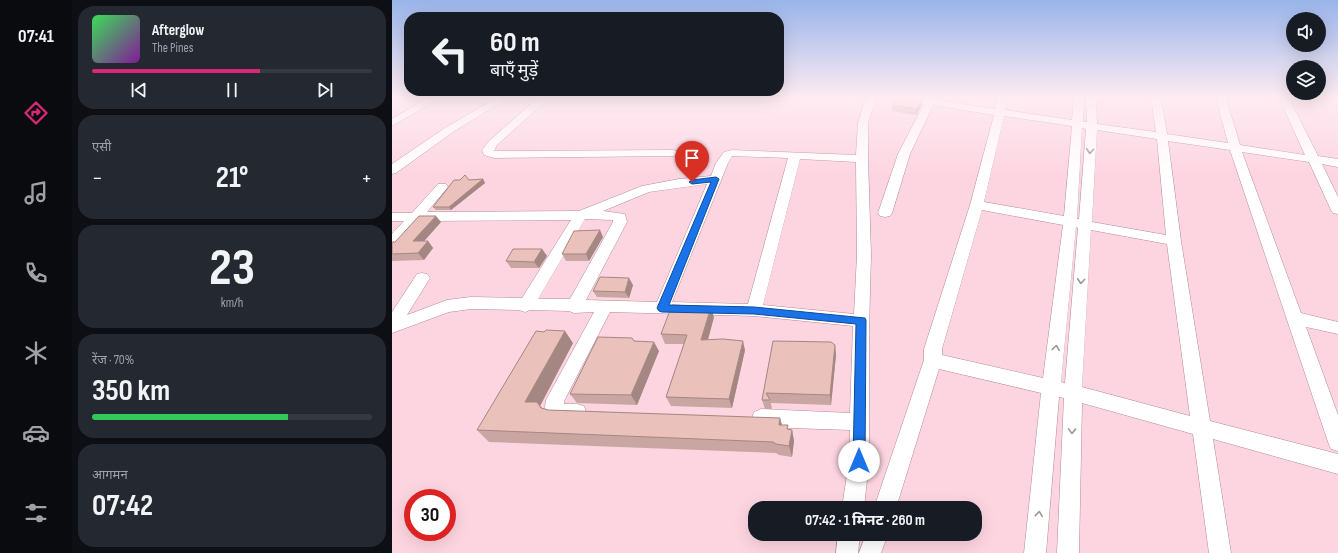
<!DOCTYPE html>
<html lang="hi">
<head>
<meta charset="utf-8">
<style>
  :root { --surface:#171b24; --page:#242831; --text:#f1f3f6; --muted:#9ea1a6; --line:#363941; --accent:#db2777 }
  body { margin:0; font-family:"Sofia Sans Condensed","Noto Sans Devanagari",sans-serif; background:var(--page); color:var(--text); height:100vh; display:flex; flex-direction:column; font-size:15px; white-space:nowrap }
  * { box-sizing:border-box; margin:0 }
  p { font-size:13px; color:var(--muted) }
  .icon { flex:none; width:22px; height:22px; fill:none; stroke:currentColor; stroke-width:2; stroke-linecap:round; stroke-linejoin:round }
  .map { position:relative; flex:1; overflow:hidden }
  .panel { display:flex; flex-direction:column; gap:6px; padding:6px; background:#0d0f14; width:320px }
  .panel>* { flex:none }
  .guide { position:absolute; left:12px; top:12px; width:380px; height:84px; border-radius:16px; box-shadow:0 4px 16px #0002; background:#171b24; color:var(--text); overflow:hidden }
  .buttons { position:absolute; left:894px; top:12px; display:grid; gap:8px }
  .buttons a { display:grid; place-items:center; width:40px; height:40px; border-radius:50%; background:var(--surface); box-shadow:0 4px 16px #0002; font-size:20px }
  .speed { position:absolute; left:12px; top:489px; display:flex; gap:8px; font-size:20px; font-weight:700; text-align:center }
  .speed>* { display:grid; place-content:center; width:52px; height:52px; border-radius:50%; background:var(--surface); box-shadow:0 4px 16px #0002; line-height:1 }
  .speed .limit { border:6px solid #d22; background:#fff; color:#111 }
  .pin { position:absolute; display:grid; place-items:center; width:34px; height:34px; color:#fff; margin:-41px -17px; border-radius:50% 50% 50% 0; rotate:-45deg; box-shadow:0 0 4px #0007 }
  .pin .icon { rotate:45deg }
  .me { position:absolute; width:44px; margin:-22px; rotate:0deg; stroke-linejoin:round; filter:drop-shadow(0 0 3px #0008) }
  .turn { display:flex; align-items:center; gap:14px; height:84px; padding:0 20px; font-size:18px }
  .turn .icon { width:52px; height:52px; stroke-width:2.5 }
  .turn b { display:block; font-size:28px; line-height:34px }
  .big { font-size:30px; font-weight:700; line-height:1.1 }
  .panel .tile { flex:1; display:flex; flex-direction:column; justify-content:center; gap:6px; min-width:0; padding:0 14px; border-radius:16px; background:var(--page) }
  .panel .dial { align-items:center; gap:0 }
  .dial b { font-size:52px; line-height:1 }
  .song { display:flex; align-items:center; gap:12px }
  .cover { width:48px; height:48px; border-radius:6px; background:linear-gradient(135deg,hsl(130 70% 55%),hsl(290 70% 35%)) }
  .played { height:4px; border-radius:2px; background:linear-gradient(90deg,var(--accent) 60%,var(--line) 60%) }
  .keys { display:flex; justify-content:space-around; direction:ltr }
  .heat { display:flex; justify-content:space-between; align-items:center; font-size:22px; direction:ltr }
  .charge { height:6px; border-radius:3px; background:linear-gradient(90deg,#34c759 70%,var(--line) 0) }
  .trip { position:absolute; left:356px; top:501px; width:234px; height:40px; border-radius:16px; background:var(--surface); box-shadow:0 4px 16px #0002; font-weight:700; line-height:40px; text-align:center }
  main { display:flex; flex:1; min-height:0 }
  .tab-bar { display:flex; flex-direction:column; width:72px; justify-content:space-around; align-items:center; background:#090b0e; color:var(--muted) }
  .tab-bar .icon { width:28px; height:28px }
  .tab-bar .on { color:var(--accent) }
  .tab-bar b { font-size:18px; color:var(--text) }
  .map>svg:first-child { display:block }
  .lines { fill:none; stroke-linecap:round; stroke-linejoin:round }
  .minor-casing { stroke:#b08b97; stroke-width:1 }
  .minor { fill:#fff; fill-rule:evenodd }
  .wall { fill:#c9a6a1 }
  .shaded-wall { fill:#a48783 }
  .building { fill:#eac1bb; stroke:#a48783 }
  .oneway { stroke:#9c9698 }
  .route { fill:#1a73e8; stroke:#114b97 }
</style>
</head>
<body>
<main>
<nav class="tab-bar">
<b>07:41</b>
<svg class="icon on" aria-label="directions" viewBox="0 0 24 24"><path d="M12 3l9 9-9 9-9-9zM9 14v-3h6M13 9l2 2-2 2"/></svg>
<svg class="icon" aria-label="music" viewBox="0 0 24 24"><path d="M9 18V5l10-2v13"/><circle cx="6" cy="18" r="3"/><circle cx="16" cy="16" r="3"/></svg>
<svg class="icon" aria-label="phone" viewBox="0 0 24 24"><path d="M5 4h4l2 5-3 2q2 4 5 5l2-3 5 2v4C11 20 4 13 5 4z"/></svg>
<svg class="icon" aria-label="climate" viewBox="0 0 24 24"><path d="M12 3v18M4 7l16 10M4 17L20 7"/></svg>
<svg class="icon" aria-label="car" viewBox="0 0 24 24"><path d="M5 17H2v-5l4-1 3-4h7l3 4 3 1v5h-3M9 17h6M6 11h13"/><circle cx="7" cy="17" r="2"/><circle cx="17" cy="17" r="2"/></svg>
<svg class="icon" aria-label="filters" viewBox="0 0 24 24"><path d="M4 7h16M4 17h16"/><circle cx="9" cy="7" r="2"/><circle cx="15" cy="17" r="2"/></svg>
</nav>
<section class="panel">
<div class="tile">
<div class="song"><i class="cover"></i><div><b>Afterglow</b><p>The Pines</p></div></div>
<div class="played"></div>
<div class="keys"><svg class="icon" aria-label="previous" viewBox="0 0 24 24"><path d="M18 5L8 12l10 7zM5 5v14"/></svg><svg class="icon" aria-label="pause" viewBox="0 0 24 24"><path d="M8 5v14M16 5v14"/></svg><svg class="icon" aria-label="next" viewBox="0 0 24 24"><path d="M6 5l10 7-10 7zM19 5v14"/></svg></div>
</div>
<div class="tile"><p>एसी</p>
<div class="heat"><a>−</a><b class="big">21°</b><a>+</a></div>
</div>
<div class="tile dial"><b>23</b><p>km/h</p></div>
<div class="tile"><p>रेंज · 70%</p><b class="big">350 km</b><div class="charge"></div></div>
<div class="tile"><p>आगमन</p><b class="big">07:42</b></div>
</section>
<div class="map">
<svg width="946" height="553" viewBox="0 0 946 553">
  <rect width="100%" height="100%" fill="#fdd5e1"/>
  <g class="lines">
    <g class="minor-casing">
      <g id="minor">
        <polygon points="36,98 48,98 0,126 0,119"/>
        <polygon points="104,98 116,98 61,132 4,173 0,174 0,164 53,128"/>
        <polygon points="146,98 157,98 105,145 102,151 281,150 285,151 287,153 285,155 281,156 102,158 92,155 90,150 97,141"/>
        <path d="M474,98H484L476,123V159L479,255L477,329V461L472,508H450L457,461L458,430L369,427L362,424L360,418L362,412L369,409L458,413L461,326L362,316L218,312L172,401V404H185L192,406L194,412L192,418C184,421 167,424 160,418C156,416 154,411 153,407L154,400L202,312L182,313L177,311L138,310L133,312L127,310L79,309L57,312L0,333V312L25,274L30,273L35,274L38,278L15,315L55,300L79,297L130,298L179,220L27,221L5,246L0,248V234L12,221H0V213H20L46,184H54L56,187L35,212L187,211L250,186L287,179L319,176L324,163L332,152L340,150L464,155L466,123ZM340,156L396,158L356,304L280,302L336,163ZM408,159L464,162L465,255L462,314L371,305ZM315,184L265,302L194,300L235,222L233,214L211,211L257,192ZM193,219L221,220V222L178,299H146Z"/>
        <path d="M507,98H545L544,100L603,109L606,98H616L613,110L680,120L682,98H692L691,122H695L694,98H704L705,124L764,132L759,98H769L775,134L836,143L824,98H834L848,145L913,155L887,98H897L926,156L946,159V167L930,164L946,197V214L941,213L939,210L917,162L850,152L909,313L946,322V334L914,327L946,415V451L939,449L936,442L838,150L776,141L789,241L818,421L946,454V474L821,439L839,553H817L801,434L690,403L687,553H665L672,398L667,397L654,553H632L649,393L547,369L504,508H482L532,360V349L578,205L602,115L541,105L518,154L500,213L498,216L493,217L488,216L486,213L506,154L532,104L512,101ZM612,116L680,126L672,216L592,202ZM690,128L694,129L687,219H685ZM705,130L765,139L774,235L700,222ZM590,210L671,225L651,378L550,355V349ZM684,227L686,228L673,383L669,382ZM699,230L775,244L798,416L690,387Z"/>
        <polygon points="446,534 468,534 466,553 444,553"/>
        <polygon points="474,534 496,534 489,553 467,553"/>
      </g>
    </g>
    <use href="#minor" class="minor"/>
  </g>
  <g class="wall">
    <polygon points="500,105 530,105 524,115 500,111"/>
    <polygon points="91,179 93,183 59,210 44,210 41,207 77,180"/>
    <polygon points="49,222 32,241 36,241 41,248 32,260 0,261 0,242 3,242"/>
    <polygon points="211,237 197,261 174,261 170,254"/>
    <polygon points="150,249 155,256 147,268 119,268 114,261"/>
    <polygon points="241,285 237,298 205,297 201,291"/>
    <polygon points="322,317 316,340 353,350 340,408 279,406 274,397 292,344 273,344 269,334"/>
    <polygon points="242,341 267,351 245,405 185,403 178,394"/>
    <polygon points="381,341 443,345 444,355 439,405 379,403 380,409 373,409 370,400"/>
    <polygon points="181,343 148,406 150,408 156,410 388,418 390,425 397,430 400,430 402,441 400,457 387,455 384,453 97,442 85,430"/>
  </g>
  <g class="shaded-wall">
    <polygon points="530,99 530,105 524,115 525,109"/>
    <polygon points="91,179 93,183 59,210 57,207"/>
    <polygon points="44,216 49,222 26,248 21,241"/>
    <polygon points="208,230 211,237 197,261 194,254"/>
    <polygon points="36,241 41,248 32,260 26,253"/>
    <polygon points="150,249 155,256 147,268 142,262"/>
    <polygon points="237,278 241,285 237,298 233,292"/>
    <polygon points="319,307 322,317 313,350 309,340"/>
    <polygon points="173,331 181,343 148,406 155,414 133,402"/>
    <polygon points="351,341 353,350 340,408 337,399"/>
    <polygon points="262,342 267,351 245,405 239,395"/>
    <polygon points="443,345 444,355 439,405 438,395"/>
    <polygon points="388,418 391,429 387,425"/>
    <polygon points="400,430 402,441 400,457 397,446"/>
  </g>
  <g class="building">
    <polygon points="504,98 525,98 530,99 525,109 500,105"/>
    <polygon points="73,175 77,180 91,179 57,207 41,207 62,180 68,180"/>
    <polygon points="27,216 44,216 21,241 36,241 26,253 0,254 0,242 3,242"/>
    <polygon points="208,230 194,254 170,254 182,231"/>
    <polygon points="121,249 150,249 142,262 114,261"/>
    <polygon points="208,277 237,278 233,292 201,291"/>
    <polygon points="280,305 319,307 309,340 331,339 351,341 337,399 274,397 295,335 269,334"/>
    <polygon points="154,330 173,331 133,402 145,402 149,408 156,410 388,418 387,425 396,425 395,429 400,430 397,446 384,444 381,442 85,430 144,331 152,332"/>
    <polygon points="206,337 240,338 242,341 262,342 239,395 178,394"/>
    <polygon points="381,341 439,342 443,345 438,395 374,393 378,400 370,400"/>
  </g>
  <defs><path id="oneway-chevron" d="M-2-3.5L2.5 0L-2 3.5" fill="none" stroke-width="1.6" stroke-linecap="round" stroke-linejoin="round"/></defs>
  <g class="oneway">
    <use href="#oneway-chevron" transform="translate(698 151) rotate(94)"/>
    <use href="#oneway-chevron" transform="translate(689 281) rotate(94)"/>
    <use href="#oneway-chevron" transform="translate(664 348) rotate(-83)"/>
    <use href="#oneway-chevron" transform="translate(680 431) rotate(92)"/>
    <use href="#oneway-chevron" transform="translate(647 514) rotate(-84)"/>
  </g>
  <linearGradient id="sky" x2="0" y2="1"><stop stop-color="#99b4ea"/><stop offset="0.56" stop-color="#feecf2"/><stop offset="1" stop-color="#feecf2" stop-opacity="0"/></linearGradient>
  <rect width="946" height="175" fill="url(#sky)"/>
  <polygon class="route" points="324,177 327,179 277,305 362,307 473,318 474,320 473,461 472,465 467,467 463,465 461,461 464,324 362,314 270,312 267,311 265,308 319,182 300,184 297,182 300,180"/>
</svg>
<div class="buttons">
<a><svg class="icon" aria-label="sound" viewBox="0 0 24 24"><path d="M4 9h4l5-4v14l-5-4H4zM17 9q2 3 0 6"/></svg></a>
<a><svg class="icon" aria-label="layers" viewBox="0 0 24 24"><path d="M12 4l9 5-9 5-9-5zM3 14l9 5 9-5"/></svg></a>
</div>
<div class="speed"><div class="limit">30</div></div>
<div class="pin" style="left:300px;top:182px;background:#d93025"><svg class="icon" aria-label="arrive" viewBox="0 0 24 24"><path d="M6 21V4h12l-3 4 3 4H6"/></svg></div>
<svg class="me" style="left:467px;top:461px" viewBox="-20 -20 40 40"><circle r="19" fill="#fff"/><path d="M0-13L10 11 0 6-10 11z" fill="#1a73e8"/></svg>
<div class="trip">07:42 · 1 मिनट · 260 m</div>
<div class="guide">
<div class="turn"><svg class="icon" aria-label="left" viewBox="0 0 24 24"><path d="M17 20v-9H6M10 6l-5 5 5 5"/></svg><div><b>60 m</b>बाएँ मुड़ें</div></div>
</div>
</div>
</main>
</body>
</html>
